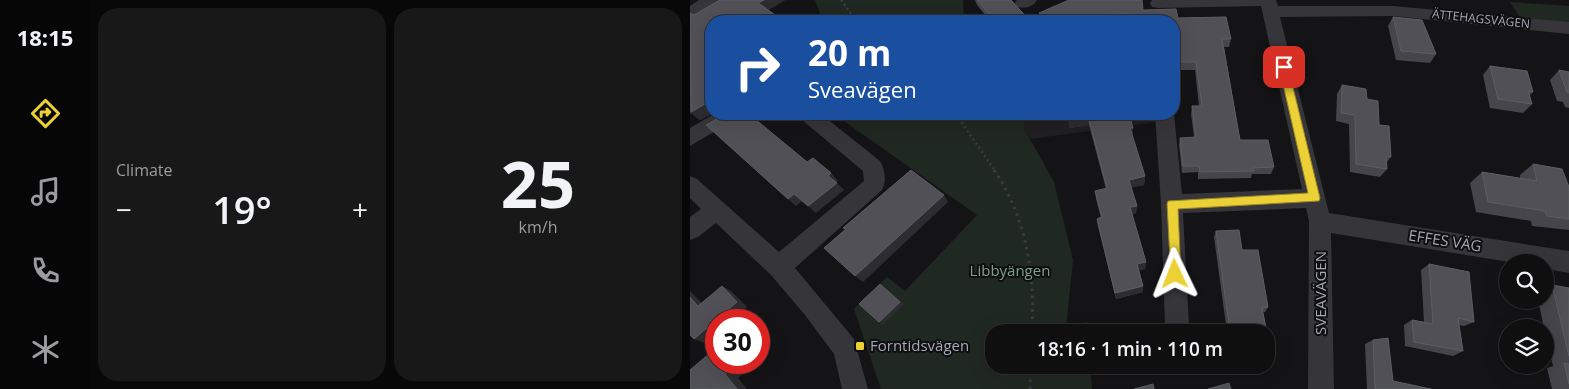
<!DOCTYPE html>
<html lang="en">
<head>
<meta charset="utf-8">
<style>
  :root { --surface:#0f0f10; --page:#181819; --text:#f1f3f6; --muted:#9b9c9f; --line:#2f2f30; --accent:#ebd036 }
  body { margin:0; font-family:"Open Sans",sans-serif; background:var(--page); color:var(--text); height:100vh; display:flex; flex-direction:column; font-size:19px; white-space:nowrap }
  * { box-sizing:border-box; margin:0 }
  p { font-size:16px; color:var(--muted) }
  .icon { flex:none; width:28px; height:28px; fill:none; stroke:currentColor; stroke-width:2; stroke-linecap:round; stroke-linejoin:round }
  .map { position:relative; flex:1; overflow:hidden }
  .panel { display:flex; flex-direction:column; gap:8px; padding:8px; background:#080809; width:600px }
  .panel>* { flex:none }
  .hud { position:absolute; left:15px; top:15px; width:475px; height:105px; border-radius:20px; box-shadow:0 5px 20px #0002,0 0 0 1px var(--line); background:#1a4fa0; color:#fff; overflow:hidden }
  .fabs { position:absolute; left:809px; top:254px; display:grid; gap:10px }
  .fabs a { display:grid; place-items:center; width:55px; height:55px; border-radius:50%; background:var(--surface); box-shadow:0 5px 20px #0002,0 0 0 1px var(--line); font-size:25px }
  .speed { position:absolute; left:15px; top:309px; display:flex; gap:10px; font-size:25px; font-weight:700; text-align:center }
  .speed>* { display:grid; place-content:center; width:65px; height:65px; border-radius:50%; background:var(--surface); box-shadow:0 5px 20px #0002,0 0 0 1px var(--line); line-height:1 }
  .speed .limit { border:8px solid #d22; background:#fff; color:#111 }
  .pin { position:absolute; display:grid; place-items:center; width:42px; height:42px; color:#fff; margin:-21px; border-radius:10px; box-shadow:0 2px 8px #0006 }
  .me { position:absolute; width:55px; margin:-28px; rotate:358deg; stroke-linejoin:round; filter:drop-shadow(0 0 4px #0008) }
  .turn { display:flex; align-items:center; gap:18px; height:105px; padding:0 20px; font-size:22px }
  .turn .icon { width:65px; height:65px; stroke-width:2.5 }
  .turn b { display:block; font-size:35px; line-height:42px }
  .big { font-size:38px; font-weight:600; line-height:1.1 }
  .panel .tile { flex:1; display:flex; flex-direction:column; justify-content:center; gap:8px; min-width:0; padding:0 18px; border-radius:20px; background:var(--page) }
  .panel .dial { align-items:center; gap:0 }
  .dial b { font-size:65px; line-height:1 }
  .heat { display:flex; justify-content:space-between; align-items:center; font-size:28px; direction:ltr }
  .panel .tiles { flex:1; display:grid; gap:8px; grid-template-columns:repeat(2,1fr) }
  .trip { position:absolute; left:295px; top:324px; width:290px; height:50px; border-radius:20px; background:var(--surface); box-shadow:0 5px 20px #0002,0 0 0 1px var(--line); font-weight:600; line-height:50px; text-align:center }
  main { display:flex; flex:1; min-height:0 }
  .tab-bar { display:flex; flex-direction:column; width:90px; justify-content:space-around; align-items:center; background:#060606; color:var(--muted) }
  .tab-bar .icon { width:35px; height:35px }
  .tab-bar .selected { color:var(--accent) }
  .tab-bar b { font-size:22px; color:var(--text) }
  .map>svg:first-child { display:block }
  .built { fill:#202023 }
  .green { fill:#202822 }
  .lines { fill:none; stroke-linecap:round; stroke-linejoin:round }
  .path-far1 { stroke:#3b3c41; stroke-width:2.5; stroke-dasharray:2 3; stroke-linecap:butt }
  .path { stroke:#3b3c41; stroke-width:3; stroke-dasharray:2.5 4.5; stroke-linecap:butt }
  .street { fill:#35353a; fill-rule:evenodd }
  .wall { fill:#45454b }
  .shaded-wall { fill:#2d2d31 }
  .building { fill:#505056; stroke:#5d5e65 }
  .route { fill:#ebd036; stroke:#998723 }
  .poi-dot { fill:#ebd036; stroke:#0f0f11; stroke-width:2 }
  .labels { text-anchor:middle; stroke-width:4; stroke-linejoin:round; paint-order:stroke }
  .far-street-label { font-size:12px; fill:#a6a8b5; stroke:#0f0f11 }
  .street-label { font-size:15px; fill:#a6a8b5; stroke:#0f0f11 }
  .park-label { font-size:15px; fill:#7ea086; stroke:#0f0f11 }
  .poi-label { font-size:15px; fill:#a6a8b5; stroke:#0f0f11; text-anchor:start }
</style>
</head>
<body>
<main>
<nav class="tab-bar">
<b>18:15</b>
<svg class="icon selected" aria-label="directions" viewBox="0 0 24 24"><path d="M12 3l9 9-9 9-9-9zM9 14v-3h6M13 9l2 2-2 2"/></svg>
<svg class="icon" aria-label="music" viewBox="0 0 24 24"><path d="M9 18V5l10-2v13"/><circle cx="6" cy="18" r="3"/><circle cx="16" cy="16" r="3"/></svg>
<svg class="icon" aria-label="phone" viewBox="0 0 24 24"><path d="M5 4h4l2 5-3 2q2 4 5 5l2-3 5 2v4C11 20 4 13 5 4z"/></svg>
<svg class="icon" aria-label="climate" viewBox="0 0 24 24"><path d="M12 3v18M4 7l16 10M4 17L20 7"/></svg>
</nav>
<section class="panel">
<div class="tiles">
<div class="tile"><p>Climate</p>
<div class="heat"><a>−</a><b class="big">19°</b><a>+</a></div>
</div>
<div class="tile dial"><b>25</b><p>km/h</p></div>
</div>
</section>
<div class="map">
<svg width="879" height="389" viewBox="0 0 879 389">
  <rect width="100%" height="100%" fill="#141416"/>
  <polygon class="built" points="333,114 465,114 466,122 341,139 335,130"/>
  <g class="green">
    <polygon points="125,0 273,0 274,21 133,21"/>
    <polygon points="820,2 879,6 879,23 830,18"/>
    <polygon points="144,114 333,114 335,130 364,182 383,260 376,328 397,322 398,332 304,332 304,365 400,365 402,389 191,389 164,309 197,277 215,291 287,215"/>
  </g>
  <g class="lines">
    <g class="path-far1">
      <polyline points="151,0 166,21"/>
      <polyline points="266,114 305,171"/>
    </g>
    <g class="path">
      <path d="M304,170C337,218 345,275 342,332"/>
      <polyline points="340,389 341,365"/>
    </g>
    <g class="street">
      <polygon points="9,0 29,0 27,4 0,18 0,6"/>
      <path d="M327,0H347C343,7 335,9 327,7L325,3Z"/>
      <polygon points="462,0 586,0 588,6 703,6 879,22 879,34 703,16 590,17 639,213 879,251 879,273 855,269 855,262 819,262 641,233 644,389 618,389 619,221 616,208 493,213 499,326 497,332 477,332 475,326 471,204 465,114 484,114 492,194 612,189 571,6 468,8 462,7 460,3"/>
      <polygon points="24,114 49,114 46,119 0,146 0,128"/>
      <path d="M109,114H131L190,161C195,170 197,181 192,190L105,268L164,339L178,389H152L144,354L115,315L81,275L26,223L8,237L0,240V217L11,209L0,198V176L7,179L89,252L174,181L173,171L111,119Z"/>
    </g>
  </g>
  <g class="wall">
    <polygon points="30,0 95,0 78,10 21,21 21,114 10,120 1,113 0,114 0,13 4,15"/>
    <polygon points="285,0 321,0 340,21 300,21 287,5"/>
    <polygon points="453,10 488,18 541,39 539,47 534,47 550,140 584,167 581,174 562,174 561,178 508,179 508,172 492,173 489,145 490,138 504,137 501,114 502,106 509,106 505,70 488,70 486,57 484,57 484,21 351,21 349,13"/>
    <polygon points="703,17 746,54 740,63 706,60 698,26"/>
    <polygon points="800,66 843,92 840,95 842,104 833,113 800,108 793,75"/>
    <polygon points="869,70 879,72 879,108 875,107 873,102 867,101 860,80"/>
    <polygon points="652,85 677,99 689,125 701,157 696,163 697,169 690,177 660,172 659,124 646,121 647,94"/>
    <polygon points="377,114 439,114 443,137 442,137 455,176 454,185 441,187 447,206 446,213 442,214 456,262 455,269 449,270 453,286 453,292 426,299 408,226 407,219 411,218 406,199 405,191 416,189 399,125 380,128"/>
    <polygon points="843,164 879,187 879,230 842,226 841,221 786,212 780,183 792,172 830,178 830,175"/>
    <polygon points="526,231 552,250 578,307 575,312 573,312 576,328 572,332 537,332 524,237"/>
    <polygon points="739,264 784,322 774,326 769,325 773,351 763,356 715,346 714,325 722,320 734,322 731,270"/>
    <polygon points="862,285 879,288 879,389 862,389 857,368 863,366 855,331 855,328 854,328 848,300 855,300 855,288"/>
    <polygon points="683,340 703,381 741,389 677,389 675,344"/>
  </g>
  <g class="shaded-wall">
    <polygon points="74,0 95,0 75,12 68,3"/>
    <polygon points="391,15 391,21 378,21"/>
    <polygon points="15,104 21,110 21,114 10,120 1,113 0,114 0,111"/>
    <polygon points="398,116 399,125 380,128 378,119"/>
    <rect x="440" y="128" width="3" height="9"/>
    <polygon points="141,173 148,181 145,183 138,176"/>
    <polygon points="455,176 454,185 439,188 439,180"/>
    <polygon points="147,183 154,190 126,213 118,206"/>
    <polygon points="104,194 112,201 106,206 98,199"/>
    <polygon points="254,195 258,202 173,282 165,276"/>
    <polygon points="447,206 446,213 440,215 440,207"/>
    <polygon points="456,262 455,269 447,271 447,264"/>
    <polygon points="190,284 214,304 193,325 189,322"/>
    <polygon points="32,286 41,291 57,307 41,320 26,320 26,333 15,343 4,339"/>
    <polygon points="453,286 453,292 426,299 425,293"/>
    <polygon points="0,291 19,310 8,306 0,297"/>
    <polygon points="42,362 51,362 57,370 48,378 57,389 47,389 35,374"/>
  </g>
  <g class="building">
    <polygon points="30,0 74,0 68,3 94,21 21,21 21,104 15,104 1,112 0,13 4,15"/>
    <polygon points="287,0 321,0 340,21 305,21"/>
    <polygon points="379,0 452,0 453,10 486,9 488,18 536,17 541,39 532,39 550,140 578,140 584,167 563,168 564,171 510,172 509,166 493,166 490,138 506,137 502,106 512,106 506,62 489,62 487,49 484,49 484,21 439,21 439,14 391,15 378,21 357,21 349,13"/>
    <polygon points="703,17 732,20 746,54 711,51"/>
    <polygon points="800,66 837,71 843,92 838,91 842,104 808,99"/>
    <polygon points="869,70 879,72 879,93 877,92"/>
    <polygon points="652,85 676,89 677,99 688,101 689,125 699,126 701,157 696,156 697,169 666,164 665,115 651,113"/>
    <polygon points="36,114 59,114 117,162 123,158 141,173 138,176 147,183 118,206 104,194 98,199 16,125"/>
    <polygon points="377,114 439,114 443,128 440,128 455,176 439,180 447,206 440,207 456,262 447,264 453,286 425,293 407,219 412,217 405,191 417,188 398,116 378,119"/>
    <polygon points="843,164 872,169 879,187 879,219 857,216 855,211 798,202 792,172 847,181"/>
    <polygon points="221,170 254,195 165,276 134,248 156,229 153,228"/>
    <polygon points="549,230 552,250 568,250 578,307 572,308 576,328 540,331 526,231"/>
    <polygon points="739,264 779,272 784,322 768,318 773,351 724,342 722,320 743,324"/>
    <polygon points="190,284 210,302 189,322 169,304"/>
    <polygon points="862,285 879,288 879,356"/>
    <polygon points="32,286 47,302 4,339 0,335 0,297 8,306"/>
    <polygon points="698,338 703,381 741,389 685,389 683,340"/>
    <polygon points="26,348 26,362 42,362 45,366 35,374 47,389 0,389 0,370"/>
    <polygon points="874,363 879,364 879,384"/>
    <polygon points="539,383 541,389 518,389"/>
    <polygon points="463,384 464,389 444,389"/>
  </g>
  <polygon class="route" points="594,63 598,67 630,198 629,201 488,209 491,274 490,278 485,280 481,278 477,204 478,201 618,193 589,67"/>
  <rect class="poi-dot" x="165" y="341" width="10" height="10" rx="2.5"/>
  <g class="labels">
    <g class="far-street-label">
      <text transform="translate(791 19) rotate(6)" y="4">ÄTTEHAGSVÄGEN</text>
    </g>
    <g class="street-label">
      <text transform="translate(755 241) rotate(9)" y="5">EFFES VÄG</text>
      <text transform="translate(631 293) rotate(-90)" y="5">SVEAVÄGEN</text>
    </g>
    <g class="park-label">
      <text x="320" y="276">Libbyängen</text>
    </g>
    <g class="poi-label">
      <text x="180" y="351">Forntidsvägen</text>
    </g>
  </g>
</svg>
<div class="fabs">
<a><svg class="icon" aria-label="search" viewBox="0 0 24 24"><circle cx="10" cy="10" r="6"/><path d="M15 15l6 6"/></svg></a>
<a><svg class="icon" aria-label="layers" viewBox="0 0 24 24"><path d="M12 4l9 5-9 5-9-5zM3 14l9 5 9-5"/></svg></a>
</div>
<div class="speed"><div class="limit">30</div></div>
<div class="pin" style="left:594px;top:67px;background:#d93025"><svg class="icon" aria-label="arrive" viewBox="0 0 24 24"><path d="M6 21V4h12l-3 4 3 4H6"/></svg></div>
<svg class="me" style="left:485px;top:274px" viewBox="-20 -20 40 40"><path d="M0-17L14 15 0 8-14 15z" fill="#ebd036" stroke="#fff" stroke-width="4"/></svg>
<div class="trip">18:16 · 1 min · 110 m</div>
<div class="hud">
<div class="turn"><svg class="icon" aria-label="right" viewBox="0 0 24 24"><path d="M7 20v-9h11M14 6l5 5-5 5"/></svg><div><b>20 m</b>Sveavägen</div></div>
</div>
</div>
</main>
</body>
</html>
